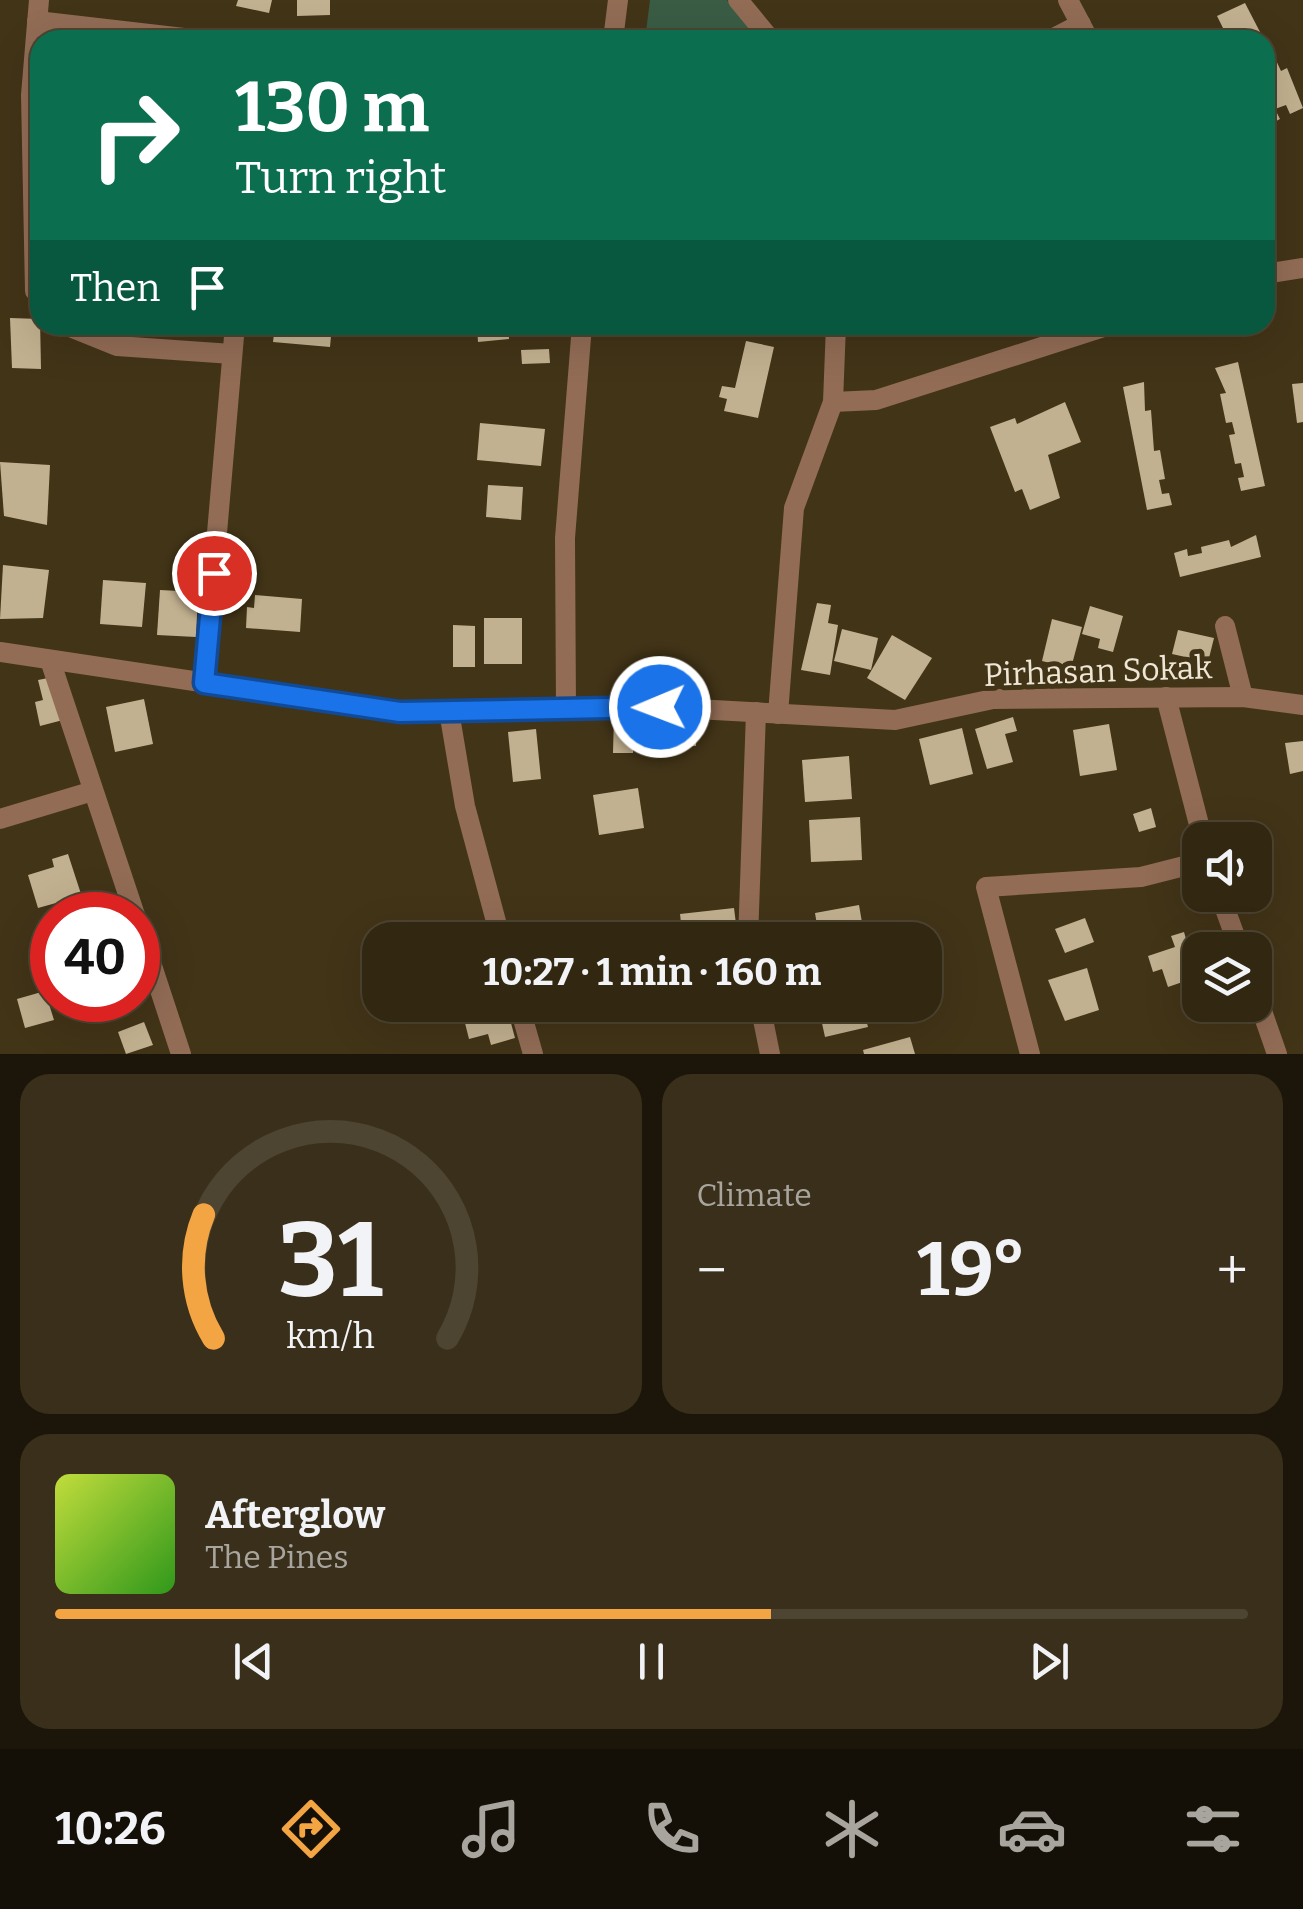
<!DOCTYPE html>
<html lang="en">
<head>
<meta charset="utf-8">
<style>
  :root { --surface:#322711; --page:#3a2f1a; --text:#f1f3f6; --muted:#a8a59f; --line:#4d4431; --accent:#f3a443 }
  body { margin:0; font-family:Bitter,serif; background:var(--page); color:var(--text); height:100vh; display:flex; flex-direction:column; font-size:38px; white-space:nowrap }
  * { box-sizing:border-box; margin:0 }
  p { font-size:32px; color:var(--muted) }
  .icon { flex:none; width:55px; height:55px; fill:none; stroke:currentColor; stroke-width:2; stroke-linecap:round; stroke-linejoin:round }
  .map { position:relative; height:1054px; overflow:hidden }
  .panel { display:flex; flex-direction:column; gap:20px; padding:20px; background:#1c1509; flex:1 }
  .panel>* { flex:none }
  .hud { position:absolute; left:30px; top:30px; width:1245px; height:305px; border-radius:30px; box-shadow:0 10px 40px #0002,0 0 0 2px var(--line); background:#0b6e4f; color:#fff; overflow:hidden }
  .controls { position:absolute; left:1182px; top:822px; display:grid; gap:20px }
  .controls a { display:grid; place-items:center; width:90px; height:90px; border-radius:20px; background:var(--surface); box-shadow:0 10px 40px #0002,0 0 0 2px var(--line); font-size:50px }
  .speed { position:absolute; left:30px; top:892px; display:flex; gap:20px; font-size:50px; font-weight:700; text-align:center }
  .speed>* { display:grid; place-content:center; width:130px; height:130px; border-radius:50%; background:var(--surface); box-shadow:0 10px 40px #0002,0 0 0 2px var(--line); line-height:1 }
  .speed .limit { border:15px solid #d22; background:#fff; color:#111 }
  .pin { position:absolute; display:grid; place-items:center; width:85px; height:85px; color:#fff; margin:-42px; border:5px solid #fff; border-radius:50%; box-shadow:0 2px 10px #0007 }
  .me { position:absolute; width:110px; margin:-55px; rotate:269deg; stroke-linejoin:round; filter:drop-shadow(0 0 8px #0008) }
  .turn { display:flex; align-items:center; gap:35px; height:210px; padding:0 40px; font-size:45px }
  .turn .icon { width:130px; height:130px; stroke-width:2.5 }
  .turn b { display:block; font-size:70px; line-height:85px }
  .then { display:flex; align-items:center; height:95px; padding:0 40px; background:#0003; gap:20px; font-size:38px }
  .big { font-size:75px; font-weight:700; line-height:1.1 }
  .panel .tile { flex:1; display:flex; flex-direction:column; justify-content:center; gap:15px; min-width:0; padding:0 35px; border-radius:30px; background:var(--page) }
  .panel .dial { align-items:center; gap:0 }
  .dial svg { height:260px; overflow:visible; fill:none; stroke:var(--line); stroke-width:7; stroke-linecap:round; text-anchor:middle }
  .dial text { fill:var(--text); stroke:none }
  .song { display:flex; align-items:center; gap:30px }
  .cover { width:120px; height:120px; border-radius:15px; background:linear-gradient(135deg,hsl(70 70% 55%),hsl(110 70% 35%)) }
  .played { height:10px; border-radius:5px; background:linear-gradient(90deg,var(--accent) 60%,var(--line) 60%) }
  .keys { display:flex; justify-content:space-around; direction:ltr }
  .heat { display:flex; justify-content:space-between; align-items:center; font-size:55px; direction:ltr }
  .panel .tiles { flex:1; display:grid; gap:20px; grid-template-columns:1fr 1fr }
  .tile:last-child { grid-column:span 2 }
  .trip { position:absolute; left:362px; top:922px; width:580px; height:100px; border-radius:30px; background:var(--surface); box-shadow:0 10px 40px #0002,0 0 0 2px var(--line); font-weight:700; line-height:100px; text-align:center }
  .menu { display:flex; height:160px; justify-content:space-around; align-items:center; background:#141007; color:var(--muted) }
  .menu .icon { width:70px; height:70px }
  .menu .selected { color:var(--accent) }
  .menu b { font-size:45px; color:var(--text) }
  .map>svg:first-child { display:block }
  .green { fill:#3a5c44 }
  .building { fill:#c2b190 }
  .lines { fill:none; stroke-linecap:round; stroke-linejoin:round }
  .minor { stroke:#926c55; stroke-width:20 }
  .tertiary { stroke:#926c55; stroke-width:20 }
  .route-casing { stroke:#114b97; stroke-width:25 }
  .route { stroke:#1a73e8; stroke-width:18 }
  .labels { text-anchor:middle; stroke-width:10; stroke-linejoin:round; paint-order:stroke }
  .street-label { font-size:32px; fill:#efe7d6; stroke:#423417 }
</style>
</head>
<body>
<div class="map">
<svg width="1303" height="1054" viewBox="0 0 1303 1054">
  <rect width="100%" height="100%" fill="#423417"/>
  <polygon class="green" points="650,0 727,0 759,40 645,40"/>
  <g class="building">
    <polygon points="238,0 272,0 269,13 236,6"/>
    <polygon points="297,0 330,0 330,15 297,16"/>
    <polygon points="1245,3 1260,32 1243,40 1229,40 1217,16"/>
    <polygon points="1274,56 1281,71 1287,68 1303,108 1290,114 1286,105 1275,109 1280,119 1265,127 1265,60"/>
    <polygon points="10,318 40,319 41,369 12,368"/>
    <polygon points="275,325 332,325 330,347 273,342"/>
    <polygon points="422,325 449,325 449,335 421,334"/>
    <polygon points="477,325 508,325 509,339 478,342"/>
    <polygon points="746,341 774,347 758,418 724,411 727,399 719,397 722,386 735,388"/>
    <polygon points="549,349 550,363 522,364 521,350"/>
    <polygon points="1238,362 1265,486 1241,491 1238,478 1244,477 1241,463 1235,464 1229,435 1235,434 1232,422 1226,423 1220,394 1226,393 1215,368"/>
    <polygon points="1144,382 1145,411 1151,410 1154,451 1160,450 1165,479 1159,480 1162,494 1169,493 1172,505 1147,510 1123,387"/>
    <polygon points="1303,383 1303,422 1297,423 1292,384"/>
    <polygon points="1065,402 1081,442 1048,455 1060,498 1030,510 1022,489 1015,492 990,427 1015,418 1017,424"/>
    <polygon points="480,423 545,429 541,466 477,460"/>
    <polygon points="0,462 50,465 47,525 4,516"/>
    <polygon points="488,485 523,487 521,520 486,517"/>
    <polygon points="1256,535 1261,557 1180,577 1174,553 1187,549 1188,556 1202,553 1201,547 1229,540 1231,547"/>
    <polygon points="3,565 49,570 43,618 0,619"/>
    <polygon points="103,580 146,583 142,627 100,624"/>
    <polygon points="160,590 198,592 196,637 157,635"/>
    <polygon points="255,595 302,599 300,632 246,628 247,607 254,608"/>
    <polygon points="817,603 831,605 828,623 838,625 830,675 801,670"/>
    <polygon points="1090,606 1123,616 1113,652 1098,648 1100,639 1082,634"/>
    <rect x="484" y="618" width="38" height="46"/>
    <polygon points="1052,619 1082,627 1071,668 1042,661"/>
    <polygon points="453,625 475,626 475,667 453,667"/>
    <polygon points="842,629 878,638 871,670 834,661"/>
    <polygon points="1178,630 1214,638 1208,662 1172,654"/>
    <polygon points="892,635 932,658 905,700 867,678"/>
    <polygon points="53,677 63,720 40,726 35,702 43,700 38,680"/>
    <polygon points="144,699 153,744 115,752 106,707"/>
    <polygon points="614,716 635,717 633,753 613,753"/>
    <polygon points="640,716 697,718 696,746 639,744"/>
    <polygon points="1013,717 1017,731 1005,734 1013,762 987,769 975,729"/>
    <polygon points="1109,724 1117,770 1080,776 1073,730"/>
    <polygon points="962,728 973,774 930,785 919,739"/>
    <polygon points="536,729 541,779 513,782 508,732"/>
    <polygon points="1303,741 1303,771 1290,774 1285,743"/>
    <polygon points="849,756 852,799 805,802 802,760"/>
    <polygon points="638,788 644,828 599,835 593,795"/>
    <polygon points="1151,808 1156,827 1139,832 1133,814"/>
    <polygon points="860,817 862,860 811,862 809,820"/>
    <polygon points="68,854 81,894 64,899 67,907 58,909 56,903 38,908 28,875 54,867 52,859"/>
    <polygon points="859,905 865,940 812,940 810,926 817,925 815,913"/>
    <polygon points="734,908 738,940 683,940 680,914"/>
    <polygon points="1085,918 1094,942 1065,953 1055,929"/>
    <polygon points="1212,931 1218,950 1200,950 1200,976 1168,987 1162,969 1153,972 1148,956 1175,947 1171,936 1184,932 1186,939"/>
    <polygon points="52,937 52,967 41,971 37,943"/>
    <polygon points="1087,968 1099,1010 1065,1021 1048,980"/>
    <polygon points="45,991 54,1020 25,1028 17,999"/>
    <polygon points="818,1005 862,1005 868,1027 825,1037"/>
    <polygon points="508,1012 515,1038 491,1045 488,1034 469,1039 465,1023"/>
    <polygon points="144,1022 153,1045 126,1054 118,1032"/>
    <polygon points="910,1037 915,1054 864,1054 863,1050"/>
  </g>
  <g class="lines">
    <g class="minor">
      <polyline points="39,0 31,95 35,291 40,296"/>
      <polyline points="738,0 771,40"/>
      <polyline points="1068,0 1089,40"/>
      <polyline points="37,21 201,40"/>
      <polyline points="613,40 618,0"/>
      <polyline points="1050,40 1081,24"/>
      <polyline points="1265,274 1303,268"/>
      <polyline points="65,325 117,346 232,354"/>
      <polyline points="833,402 876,400 1110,325"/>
      <polyline points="1225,626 1243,697"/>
      <polyline points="50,660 135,915"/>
      <polyline points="204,683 235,325"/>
      <polyline points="1166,697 1203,840"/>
      <polyline points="566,709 565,538 582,325"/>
      <polyline points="449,711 465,806 501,940"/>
      <polyline points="778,714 794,508 833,402 836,325"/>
      <polyline points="0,819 93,791"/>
      <polyline points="1220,895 1240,950"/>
      <polyline points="138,923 181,1054"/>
      <polyline points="748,940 756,712"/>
      <polyline points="1255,991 1277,1054"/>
      <polyline points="519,1005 533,1054"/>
      <polyline points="760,1005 770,1054"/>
      <polyline points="1030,1054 986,887 1141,877 1200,862"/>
    </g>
    <polyline class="tertiary" points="0,652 400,712 660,707 895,720 993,699 1243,697 1303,705"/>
  </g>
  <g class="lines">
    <g class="route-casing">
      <polyline id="route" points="214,573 204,683 400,712 660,707"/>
    </g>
    <use href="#route" class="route"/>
  </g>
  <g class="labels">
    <g class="street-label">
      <text transform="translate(1098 671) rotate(-2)" y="11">Pirhasan Sokak</text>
    </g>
  </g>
</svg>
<div class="controls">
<a><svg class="icon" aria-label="sound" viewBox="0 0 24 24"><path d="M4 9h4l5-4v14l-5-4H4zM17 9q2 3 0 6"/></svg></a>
<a><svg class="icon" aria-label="layers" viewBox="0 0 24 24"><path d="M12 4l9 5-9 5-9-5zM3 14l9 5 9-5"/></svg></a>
</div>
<div class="speed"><div class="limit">40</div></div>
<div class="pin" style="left:214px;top:573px;background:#d93025"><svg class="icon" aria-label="arrive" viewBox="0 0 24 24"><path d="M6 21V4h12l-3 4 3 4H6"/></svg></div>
<svg class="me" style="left:660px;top:707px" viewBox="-20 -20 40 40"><circle r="17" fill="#1a73e8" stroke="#fff" stroke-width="3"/><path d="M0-11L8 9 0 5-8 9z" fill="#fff"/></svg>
<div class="trip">10:27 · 1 min · 160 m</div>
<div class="hud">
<div class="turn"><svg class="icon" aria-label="right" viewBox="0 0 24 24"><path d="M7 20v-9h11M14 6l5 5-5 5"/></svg><div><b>130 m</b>Turn right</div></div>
<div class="then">Then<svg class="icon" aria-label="arrive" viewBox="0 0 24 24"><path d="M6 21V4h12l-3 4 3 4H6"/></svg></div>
</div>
</div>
<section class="panel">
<div class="tiles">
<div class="tile dial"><svg viewBox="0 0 100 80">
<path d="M14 69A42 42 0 1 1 86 69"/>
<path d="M14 69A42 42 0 0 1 11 31" stroke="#f3a443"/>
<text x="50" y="56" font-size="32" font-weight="700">31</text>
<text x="50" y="72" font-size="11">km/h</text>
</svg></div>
<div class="tile"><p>Climate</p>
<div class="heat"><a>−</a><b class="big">19°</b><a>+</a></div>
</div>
<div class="tile">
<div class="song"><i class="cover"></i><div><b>Afterglow</b><p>The Pines</p></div></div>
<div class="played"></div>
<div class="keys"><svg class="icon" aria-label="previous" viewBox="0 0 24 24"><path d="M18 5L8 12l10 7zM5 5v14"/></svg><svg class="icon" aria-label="pause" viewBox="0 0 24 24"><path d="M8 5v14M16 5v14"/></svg><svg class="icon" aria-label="next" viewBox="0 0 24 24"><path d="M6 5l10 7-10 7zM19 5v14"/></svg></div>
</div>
</div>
</section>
<nav class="menu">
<b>10:26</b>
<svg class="icon selected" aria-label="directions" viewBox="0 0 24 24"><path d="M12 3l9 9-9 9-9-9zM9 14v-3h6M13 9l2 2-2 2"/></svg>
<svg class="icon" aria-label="music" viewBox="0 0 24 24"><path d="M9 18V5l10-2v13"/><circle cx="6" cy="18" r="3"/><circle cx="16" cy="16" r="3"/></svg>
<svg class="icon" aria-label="phone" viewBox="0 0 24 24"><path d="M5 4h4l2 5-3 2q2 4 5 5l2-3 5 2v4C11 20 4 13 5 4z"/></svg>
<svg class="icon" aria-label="climate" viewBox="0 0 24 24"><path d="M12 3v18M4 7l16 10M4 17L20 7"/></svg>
<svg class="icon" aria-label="car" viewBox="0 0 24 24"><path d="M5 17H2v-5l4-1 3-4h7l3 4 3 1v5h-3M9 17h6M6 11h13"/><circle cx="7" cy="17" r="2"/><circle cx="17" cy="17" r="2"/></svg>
<svg class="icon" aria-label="filters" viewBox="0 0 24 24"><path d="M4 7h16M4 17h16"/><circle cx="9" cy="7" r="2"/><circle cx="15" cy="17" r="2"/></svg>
</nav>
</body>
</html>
